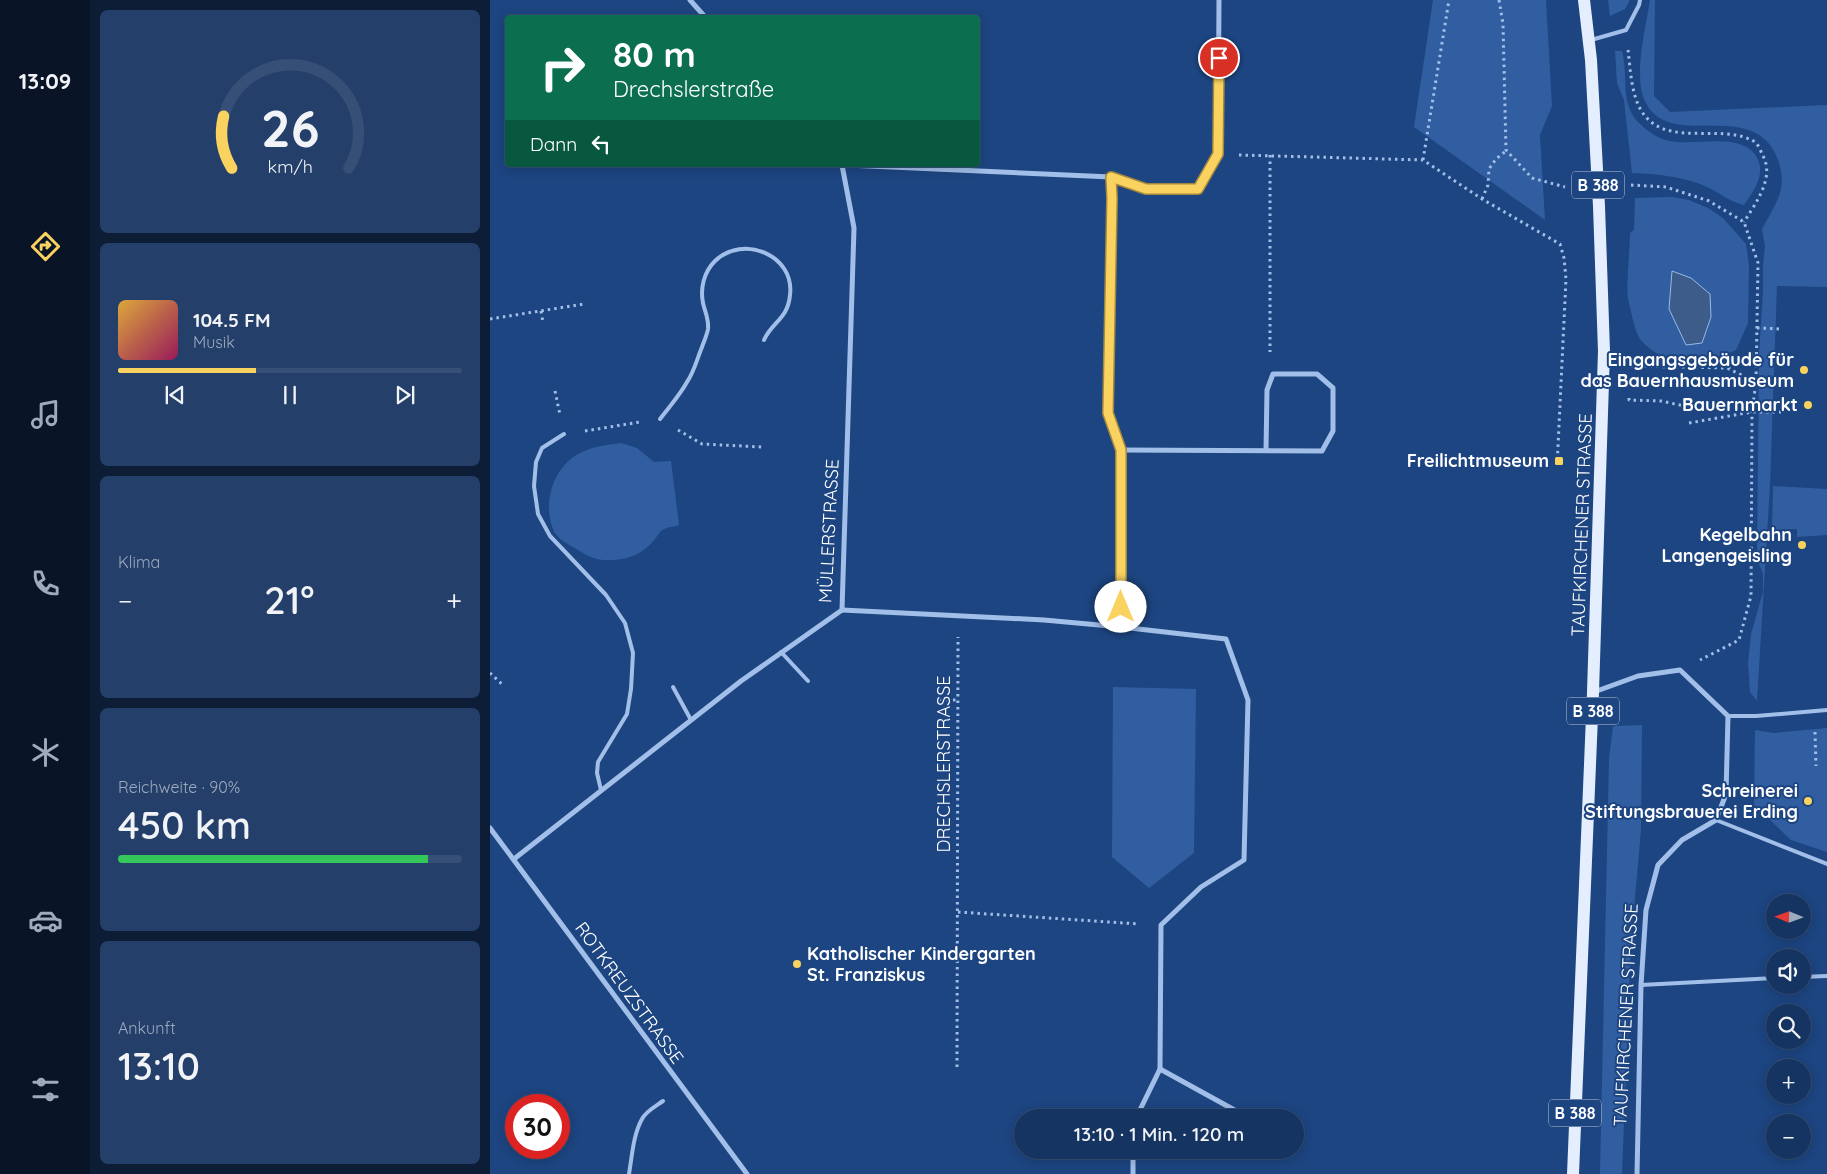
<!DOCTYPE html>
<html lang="de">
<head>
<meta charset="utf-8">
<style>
  :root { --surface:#163461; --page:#233f6a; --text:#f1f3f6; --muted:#9eaabd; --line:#354f76; --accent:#f9d260 }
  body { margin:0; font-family:Quicksand,sans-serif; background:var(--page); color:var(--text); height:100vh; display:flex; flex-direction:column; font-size:19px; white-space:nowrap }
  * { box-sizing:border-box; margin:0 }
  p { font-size:16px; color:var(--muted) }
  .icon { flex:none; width:28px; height:28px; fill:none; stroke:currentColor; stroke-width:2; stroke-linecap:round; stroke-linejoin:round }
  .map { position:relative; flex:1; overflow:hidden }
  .panel { display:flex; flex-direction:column; gap:10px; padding:10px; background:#0c1d35; width:400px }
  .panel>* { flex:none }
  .guide { position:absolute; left:15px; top:15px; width:475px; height:152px; border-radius:5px; box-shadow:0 2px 12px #0003,0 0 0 1px var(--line); background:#0b6e4f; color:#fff; overflow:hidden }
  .needle { width:32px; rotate:271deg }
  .fabs { position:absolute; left:1276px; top:894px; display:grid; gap:10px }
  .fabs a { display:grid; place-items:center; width:45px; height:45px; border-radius:50%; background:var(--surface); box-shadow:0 2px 12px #0003,0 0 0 1px var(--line); font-size:25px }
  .speed { position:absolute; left:15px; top:1094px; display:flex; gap:10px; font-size:25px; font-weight:700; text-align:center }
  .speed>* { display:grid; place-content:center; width:65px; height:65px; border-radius:50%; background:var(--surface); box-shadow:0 2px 12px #0003,0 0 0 1px var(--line); line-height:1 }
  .speed .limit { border:8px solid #d22; background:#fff; color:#111 }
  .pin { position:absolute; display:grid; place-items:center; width:42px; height:42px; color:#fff; margin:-21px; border:2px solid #fff; border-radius:50%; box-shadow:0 1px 5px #0007 }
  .me { position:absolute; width:55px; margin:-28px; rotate:0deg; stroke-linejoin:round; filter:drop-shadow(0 0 4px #0008) }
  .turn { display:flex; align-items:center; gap:18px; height:105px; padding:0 25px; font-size:22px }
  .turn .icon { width:65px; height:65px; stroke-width:2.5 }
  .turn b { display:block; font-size:35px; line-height:42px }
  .then { display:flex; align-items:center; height:48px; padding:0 25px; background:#0003; gap:10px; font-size:19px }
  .big { font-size:38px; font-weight:600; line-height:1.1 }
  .panel .widget { flex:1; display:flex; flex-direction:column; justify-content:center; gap:8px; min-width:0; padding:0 18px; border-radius:8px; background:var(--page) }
  .panel .dial { align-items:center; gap:0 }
  .dial svg { height:130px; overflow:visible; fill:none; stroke:var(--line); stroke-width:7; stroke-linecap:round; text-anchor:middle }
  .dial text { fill:var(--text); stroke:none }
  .song { display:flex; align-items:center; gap:15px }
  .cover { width:60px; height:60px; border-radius:8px; background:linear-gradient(135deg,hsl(40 70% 55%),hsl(330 70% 35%)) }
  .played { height:5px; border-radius:2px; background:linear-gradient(90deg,var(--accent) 40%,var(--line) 40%) }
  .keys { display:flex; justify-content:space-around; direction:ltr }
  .heat { display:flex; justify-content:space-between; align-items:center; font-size:28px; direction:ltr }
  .charge { height:8px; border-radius:4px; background:linear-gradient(90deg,#34c759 90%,var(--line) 0) }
  .trip { position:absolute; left:524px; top:1109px; width:290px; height:50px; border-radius:25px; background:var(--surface); box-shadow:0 2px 12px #0003,0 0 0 1px var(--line); font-weight:600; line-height:50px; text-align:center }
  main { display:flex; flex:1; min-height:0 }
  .tab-bar { display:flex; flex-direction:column; width:90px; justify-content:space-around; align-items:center; background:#091527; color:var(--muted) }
  .tab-bar .icon { width:35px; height:35px }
  .tab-bar .active { color:var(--accent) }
  .tab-bar b { font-size:22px; color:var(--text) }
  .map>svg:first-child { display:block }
  .green { fill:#315ea0 }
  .water { fill:#3e5c89; stroke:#95baeb }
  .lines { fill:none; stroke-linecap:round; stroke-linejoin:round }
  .path { stroke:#a2bfe9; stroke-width:3; stroke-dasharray:2.5 4; stroke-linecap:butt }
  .service { stroke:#a2bfe9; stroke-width:4 }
  .minor { stroke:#a2bfe9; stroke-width:5 }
  .primary { stroke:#e5eefe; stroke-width:12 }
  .route-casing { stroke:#a2883e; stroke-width:12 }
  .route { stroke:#f9d260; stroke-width:9 }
  .poi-dot { fill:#f9d260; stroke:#1d4581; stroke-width:2 }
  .labels { text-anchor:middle; stroke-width:4; stroke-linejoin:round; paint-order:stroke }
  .shield { fill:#1d4581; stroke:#bbc7d9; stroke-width:1 }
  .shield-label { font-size:16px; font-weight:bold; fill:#fff }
  .poi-label { font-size:18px; font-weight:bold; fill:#fff; stroke:#1d4581; text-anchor:end }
  .street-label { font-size:18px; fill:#fff; stroke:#1d4581 }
</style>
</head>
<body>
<main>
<nav class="tab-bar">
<b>13:09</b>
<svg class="icon active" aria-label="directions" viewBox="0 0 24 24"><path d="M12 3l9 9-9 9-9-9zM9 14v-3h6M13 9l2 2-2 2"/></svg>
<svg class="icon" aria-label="music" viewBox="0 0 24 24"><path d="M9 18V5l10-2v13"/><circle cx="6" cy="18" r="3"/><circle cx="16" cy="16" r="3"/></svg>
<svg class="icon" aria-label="phone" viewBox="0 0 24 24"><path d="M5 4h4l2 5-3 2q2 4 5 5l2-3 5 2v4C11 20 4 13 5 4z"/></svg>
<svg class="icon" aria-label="climate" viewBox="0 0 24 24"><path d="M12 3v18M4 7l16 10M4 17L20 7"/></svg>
<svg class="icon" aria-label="car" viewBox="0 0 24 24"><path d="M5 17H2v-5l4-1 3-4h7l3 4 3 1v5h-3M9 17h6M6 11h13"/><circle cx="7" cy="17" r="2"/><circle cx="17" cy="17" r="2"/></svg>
<svg class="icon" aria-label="filters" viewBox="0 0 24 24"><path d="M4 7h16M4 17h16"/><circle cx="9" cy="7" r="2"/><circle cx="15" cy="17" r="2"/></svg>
</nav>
<section class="panel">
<div class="widget dial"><svg viewBox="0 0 100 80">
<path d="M14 69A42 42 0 1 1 86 69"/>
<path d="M14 69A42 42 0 0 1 9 37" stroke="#f9d260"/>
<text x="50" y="56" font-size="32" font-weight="700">26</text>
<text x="50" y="72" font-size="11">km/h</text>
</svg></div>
<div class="widget">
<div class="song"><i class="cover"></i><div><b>104.5 FM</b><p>Musik</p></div></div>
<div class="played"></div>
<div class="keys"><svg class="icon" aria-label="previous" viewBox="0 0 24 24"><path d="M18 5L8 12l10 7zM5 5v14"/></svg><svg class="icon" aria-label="pause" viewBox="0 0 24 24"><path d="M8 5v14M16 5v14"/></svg><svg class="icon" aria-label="next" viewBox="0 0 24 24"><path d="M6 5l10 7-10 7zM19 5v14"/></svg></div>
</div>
<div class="widget"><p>Klima</p>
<div class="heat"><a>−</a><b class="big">21°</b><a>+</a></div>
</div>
<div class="widget"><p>Reichweite · 90%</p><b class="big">450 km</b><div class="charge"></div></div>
<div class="widget"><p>Ankunft</p><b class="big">13:10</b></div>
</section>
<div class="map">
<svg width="1337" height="1174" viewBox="0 0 1337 1174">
  <rect width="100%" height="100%" fill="#1d4581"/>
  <g class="green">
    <polygon points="943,0 1056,0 1062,106 1050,135 1055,220 924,127"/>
    <polygon points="1118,0 1140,0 1135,9 1120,16"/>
    <path d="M1160,0H1165L1164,96L1180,112L1337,105V287L1287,286L1280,485L1267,701L1260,692L1258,663L1261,634L1273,592V574L1267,559L1269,355L1273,290V266L1275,246L1272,229C1286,203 1300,187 1286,155C1260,98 1178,152 1155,101C1143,78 1156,26 1160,0Z"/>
    <path d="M1125,51H1132C1139,76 1129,103 1149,123C1156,130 1166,137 1175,140C1202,148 1249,130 1266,156C1277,173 1264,191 1254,205C1239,202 1229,192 1215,186C1191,176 1167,174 1142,173L1134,100L1127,83Z"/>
    <path d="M1182,197L1199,200L1218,208L1233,218L1256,244L1259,265L1258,323L1246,350C1214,364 1176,370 1150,339C1145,332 1140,308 1138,298C1136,282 1140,251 1140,233L1144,230L1145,198Z"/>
    <path d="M131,443L147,448L164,462L181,461L189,525C184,527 178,527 174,529C170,531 167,537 164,540C153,554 138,560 121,560C108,561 99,557 88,550C80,545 66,539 63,529C52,502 64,466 90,453C103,446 117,445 131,443Z"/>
    <polygon points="1283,486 1337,489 1337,535 1307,537 1307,529 1282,530"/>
    <polygon points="623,687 706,689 704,853 659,888 622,857"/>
    <polygon points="1152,725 1151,830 1141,943 1132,1174 1110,1174 1119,759 1123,726"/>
    <polygon points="1337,728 1337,852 1301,840 1264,805 1265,730 1284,733"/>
  </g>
  <polygon class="water" points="1182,271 1201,278 1220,294 1221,317 1212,343 1196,345 1179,309"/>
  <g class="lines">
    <g class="path">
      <polyline points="1009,0 1013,24 1016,150 1042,178 1075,187"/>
      <path d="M1138,50C1141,73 1141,105 1160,121C1185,143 1230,126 1259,139C1260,139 1266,142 1266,143C1269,146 1271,152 1273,156C1285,178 1265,204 1254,222"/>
      <polyline points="749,155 933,160 992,199 1070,244 1074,258 1076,279 1067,467"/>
      <polyline points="780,155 780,352"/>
      <polyline points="933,160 959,0"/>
      <polyline points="1141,185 1176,187 1219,201 1254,222 1268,263 1266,382 1262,412 1261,596 1249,640 1210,660"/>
      <polyline points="992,199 998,185 999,169 1006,159 1016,151"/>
      <polyline points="51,311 53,323"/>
      <polyline points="0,319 94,304"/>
      <polyline points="1267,328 1292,329"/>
      <polyline points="1140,366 1237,368 1266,382"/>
      <polyline points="1238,368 1266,352"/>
      <polyline points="65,391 70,415"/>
      <polyline points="1139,398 1139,400 1171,401 1199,407"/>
      <polyline points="1199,423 1262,412 1291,412"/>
      <polyline points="188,430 212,444 272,447"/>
      <polyline points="95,431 150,422"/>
      <polyline points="0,673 14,686"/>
      <polyline points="450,700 468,700"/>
      <polyline points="1325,732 1326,766"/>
      <polyline points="468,912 649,924"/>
      <polyline points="467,1067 468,637"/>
    </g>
    <g class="service">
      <polyline points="1101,40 1136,30 1149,5 1150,0"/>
      <path d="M170,419C179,407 190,395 197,382C204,372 207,359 212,347C214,341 217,335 218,329C219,319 215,312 213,303C210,288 214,272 225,261C253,234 305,255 300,295C298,319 282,322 274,340"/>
      <polyline points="74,434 52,448 46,462 44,486 48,514 60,536 116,595 135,623 143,653 141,689 137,714 108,762 107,773 111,790"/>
      <polyline points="291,652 318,681"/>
      <polyline points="183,687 201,720"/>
      <polyline points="1238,716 1266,716 1337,710"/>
      <polyline points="1226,820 1337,864"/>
      <polyline points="1312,977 1337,976"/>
      <polyline points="1151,985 1285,978"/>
      <path d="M139,1174C142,1157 143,1135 152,1119C156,1111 166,1106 173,1101"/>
    </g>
    <g class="minor">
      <polyline points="200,0 216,18"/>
      <polyline points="352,165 364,228 352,610"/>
      <polyline points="357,165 621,177"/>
      <polyline points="631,450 832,451 843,431 843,388 827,374 783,374 777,390 776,450"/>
      <polyline points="352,610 554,620 631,627"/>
      <polyline points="1104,692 1148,676 1190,670 1238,716 1236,794 1226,820 1192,840 1168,865 1156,910 1151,985 1147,1174"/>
      <polyline points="0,828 257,1174"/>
      <polyline points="24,859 251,681 352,610"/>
      <polyline points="670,1069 759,1118"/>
      <polyline points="646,1118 670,1069 671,925 711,887 754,860 758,700 736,639 631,627 631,450 618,413 622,197 621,177 656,189 708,189 728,154 729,0"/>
      <polyline points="643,1174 643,1150"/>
    </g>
    <polyline class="primary" points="1083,1174 1103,692 1114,351 1109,206 1101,60 1094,0"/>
  </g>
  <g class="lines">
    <g class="route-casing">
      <polyline id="route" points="631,607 631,450 618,413 622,198 621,177 656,189 708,189 728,154 729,58"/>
    </g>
    <use href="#route" class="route"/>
  </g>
  <g class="poi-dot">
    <circle cx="1314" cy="370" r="5"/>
    <circle cx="1318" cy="405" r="5"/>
    <rect x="1064" y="456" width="10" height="10" rx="2.5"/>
    <circle cx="1312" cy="545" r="5"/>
    <circle cx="1318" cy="801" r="5"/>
    <circle cx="307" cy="964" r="5"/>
  </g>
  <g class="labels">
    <g class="shield">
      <rect x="1082" y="171.5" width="52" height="27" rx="4"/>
      <rect x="1077" y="697.5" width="52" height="27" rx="4"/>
      <rect x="1059" y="1099.5" width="52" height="27" rx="4"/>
    </g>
    <g class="shield-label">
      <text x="1108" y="191">B 388</text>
      <text x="1103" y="717">B 388</text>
      <text x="1085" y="1119">B 388</text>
    </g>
    <g class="poi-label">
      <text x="1304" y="366">Eingangsgebäude für<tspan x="1304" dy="21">das Bauernhausmuseum</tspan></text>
      <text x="1308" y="411">Bauernmarkt</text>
      <text x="1059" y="467">Freilichtmuseum</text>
      <text x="1302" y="541">Kegelbahn<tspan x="1302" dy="21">Langengeisling</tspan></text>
      <text x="1308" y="797">Schreinerei<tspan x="1308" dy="21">Stiftungsbrauerei Erding</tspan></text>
      <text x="317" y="960" text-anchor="start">Katholischer Kindergarten<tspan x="317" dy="21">St. Franziskus</tspan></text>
    </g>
    <g class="street-label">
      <text transform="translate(1092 525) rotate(-88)" y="6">TAUFKIRCHENER STRASSE</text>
      <text transform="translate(339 531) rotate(-87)" y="6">MÜLLERSTRASSE</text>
      <text transform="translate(454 764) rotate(-90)" y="6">DRECHSLERSTRASSE</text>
      <text transform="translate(139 993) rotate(54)" y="6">ROTKREUZSTRASSE</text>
      <text transform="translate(1136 1015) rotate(-87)" y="6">TAUFKIRCHENER STRASSE</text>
    </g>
  </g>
</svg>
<div class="fabs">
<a><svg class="needle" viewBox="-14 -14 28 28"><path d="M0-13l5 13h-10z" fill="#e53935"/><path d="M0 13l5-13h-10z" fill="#9eaabd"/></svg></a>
<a><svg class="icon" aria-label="sound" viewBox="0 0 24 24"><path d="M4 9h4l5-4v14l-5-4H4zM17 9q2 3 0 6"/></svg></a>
<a><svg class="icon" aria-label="search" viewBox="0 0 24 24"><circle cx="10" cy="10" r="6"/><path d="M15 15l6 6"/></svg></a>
<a>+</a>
<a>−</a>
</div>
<div class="speed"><div class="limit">30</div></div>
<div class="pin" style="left:729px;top:58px;background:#d93025"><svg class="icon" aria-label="arrive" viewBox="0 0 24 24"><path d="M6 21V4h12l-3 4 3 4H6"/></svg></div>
<svg class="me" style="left:631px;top:607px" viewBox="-20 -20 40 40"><circle r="19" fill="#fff"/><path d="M0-13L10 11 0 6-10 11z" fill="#f9d260"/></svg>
<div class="trip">13:10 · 1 Min. · 120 m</div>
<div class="guide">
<div class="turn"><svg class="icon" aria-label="right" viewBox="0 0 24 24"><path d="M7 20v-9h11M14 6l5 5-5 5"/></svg><div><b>80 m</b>Drechslerstraße</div></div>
<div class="then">Dann<svg class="icon" aria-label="left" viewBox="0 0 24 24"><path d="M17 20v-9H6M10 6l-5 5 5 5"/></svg></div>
</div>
</div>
</main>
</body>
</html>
